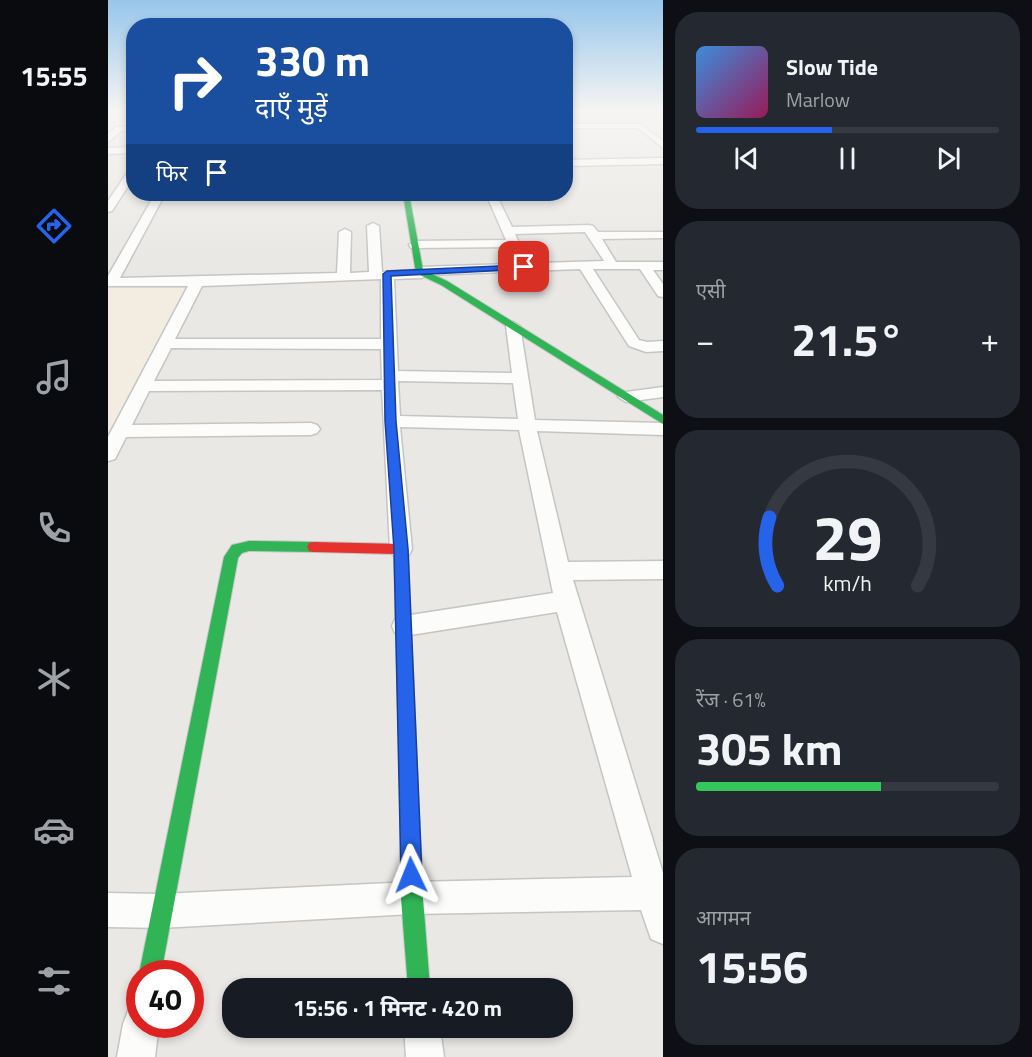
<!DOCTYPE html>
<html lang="hi">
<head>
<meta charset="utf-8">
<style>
  :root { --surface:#171b24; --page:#242831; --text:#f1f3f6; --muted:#9ea1a6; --line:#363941; --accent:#2563eb }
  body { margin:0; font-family:"Titillium Web","Noto Sans Devanagari",sans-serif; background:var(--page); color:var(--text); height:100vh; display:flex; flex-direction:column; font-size:22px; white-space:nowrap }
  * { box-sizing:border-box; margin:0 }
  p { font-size:20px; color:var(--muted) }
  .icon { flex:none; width:33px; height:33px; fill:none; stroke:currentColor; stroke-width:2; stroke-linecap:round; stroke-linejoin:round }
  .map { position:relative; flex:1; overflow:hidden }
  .details { display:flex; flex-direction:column; gap:12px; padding:12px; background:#0d0f14; width:369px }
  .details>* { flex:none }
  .banner { position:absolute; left:18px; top:18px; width:447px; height:183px; border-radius:24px; box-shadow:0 3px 9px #0003; background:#1a4fa0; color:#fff; overflow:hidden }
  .speed { position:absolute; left:18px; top:960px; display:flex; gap:12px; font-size:30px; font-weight:700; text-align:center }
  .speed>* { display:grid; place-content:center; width:78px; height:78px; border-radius:50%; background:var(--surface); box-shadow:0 3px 9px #0003; line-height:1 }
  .speed .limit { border:9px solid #d22; background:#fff; color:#111 }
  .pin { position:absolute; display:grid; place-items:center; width:51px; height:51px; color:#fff; margin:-26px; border-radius:12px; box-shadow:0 3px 9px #0006 }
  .me { position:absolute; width:66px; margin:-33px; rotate:358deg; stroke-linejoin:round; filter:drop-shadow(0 0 4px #0008) }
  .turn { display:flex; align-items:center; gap:21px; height:126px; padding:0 30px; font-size:27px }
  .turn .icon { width:78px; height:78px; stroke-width:2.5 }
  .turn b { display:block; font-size:42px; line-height:51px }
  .then { display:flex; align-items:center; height:57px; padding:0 30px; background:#0003; gap:12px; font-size:22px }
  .big { font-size:45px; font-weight:700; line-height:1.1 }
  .details .card { flex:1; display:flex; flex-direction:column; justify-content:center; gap:9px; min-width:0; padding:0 21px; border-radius:24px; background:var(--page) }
  .details .dial { align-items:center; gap:0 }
  .dial svg { height:156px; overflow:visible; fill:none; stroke:var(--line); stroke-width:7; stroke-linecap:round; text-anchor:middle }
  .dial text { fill:var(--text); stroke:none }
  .song { display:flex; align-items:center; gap:18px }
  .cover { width:72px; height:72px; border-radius:9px; background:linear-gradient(135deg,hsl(210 70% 55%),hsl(330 70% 35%)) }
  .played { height:6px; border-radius:3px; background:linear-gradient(90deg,var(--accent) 45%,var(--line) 45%) }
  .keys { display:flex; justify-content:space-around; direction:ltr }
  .heat { display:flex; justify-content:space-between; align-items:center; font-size:33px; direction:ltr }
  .charge { height:9px; border-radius:4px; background:linear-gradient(90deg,#34c759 61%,var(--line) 0) }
  .trip { position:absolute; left:114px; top:978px; width:351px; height:60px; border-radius:24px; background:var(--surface); box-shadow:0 3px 9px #0003; font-weight:700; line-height:60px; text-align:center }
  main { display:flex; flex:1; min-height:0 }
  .menu { display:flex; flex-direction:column; width:108px; justify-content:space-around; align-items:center; background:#090b0e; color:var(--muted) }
  .menu .icon { width:42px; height:42px }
  .menu .current { color:var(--accent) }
  .menu b { font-size:27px; color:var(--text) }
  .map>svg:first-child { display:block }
  .commercial { fill:#f3ece0 }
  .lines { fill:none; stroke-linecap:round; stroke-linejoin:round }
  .street-casing { stroke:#c4c5c5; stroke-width:3 }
  .fast-casing { stroke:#c4c5c5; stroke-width:2 }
  .jam-casing { stroke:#c4c5c5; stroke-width:2 }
  .street { fill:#fcfcfb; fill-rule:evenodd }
  .fast { fill:#30b455; fill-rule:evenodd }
  .jam { fill:#e5322d; fill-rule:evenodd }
  .route { fill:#2563eb; stroke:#184099; stroke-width:1.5 }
</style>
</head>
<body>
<main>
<nav class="menu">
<b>15:55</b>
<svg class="icon current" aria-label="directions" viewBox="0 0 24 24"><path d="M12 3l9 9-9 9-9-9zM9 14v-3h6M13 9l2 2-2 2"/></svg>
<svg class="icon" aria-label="music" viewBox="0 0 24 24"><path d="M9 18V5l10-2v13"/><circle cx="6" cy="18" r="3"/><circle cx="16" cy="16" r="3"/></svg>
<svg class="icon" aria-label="phone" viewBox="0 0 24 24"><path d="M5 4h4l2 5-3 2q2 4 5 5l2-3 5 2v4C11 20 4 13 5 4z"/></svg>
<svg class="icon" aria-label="climate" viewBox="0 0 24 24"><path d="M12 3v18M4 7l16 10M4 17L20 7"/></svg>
<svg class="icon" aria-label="car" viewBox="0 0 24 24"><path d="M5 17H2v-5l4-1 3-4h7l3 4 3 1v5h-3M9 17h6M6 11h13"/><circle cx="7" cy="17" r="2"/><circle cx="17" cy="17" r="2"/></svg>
<svg class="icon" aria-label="filters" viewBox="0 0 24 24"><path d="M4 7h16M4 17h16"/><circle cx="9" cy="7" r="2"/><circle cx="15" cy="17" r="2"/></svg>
</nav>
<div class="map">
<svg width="555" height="1057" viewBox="0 0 555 1057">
  <rect width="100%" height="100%" fill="#eae8e5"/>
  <polygon class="commercial" points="0,285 82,285 0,433"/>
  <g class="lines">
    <g class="street-casing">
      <g id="street">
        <polygon points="458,124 532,124 555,141 555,148 530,128 458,128"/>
        <polygon points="26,126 26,131 13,131 0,142 0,134 8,127"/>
        <polygon points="26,147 26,153 0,154 0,148"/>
        <polygon points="555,158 555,164 458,166 458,160"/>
        <polygon points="26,166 26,177 4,211 0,212 0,201 23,167"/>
        <path d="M47,194H57L12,278L229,273L231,232L237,229L243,232L242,273L261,272L259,226L265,223L271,226L274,272L305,270L311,267L496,261L477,232L407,234L411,243L405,247L303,248L301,245L307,241L398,240L378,194H388L404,227L481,225L485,226L490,232H555V238L494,239L508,262H555V270H545L555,284V297L550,296L532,269H485L531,340L539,342L555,341V351L538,352L521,346L472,269L320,275L314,278L286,279L290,371L404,373L398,326L405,322L412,326L427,420L555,423V435L429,431L460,562L555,561V579L465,580L555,873V944L543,939L533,910L304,914L53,928L0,927V893L53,894L304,882L524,877L449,612L296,636L287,633L284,626L287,619L296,616L445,593L411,430L292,427L304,549L301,555L293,557L285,555L282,549L274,390L41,391L24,425L203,423L209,425L212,429L209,433L203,435L18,437L7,459L0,461V437L80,286H0V276ZM273,279V339H67L94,286ZM63,348L273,349L274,380L46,381ZM290,381L405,383L410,419L292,416Z"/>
        <polygon points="555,387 555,397 518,402 510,397 518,392"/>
        <polygon points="32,1006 32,1024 51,1024 47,1057 9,1057 15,1024 20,1011"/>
        <polygon points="296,1028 332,1028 336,1057 298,1057"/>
      </g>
    </g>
    <g class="fast-casing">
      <g id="fast">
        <polygon points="295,194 301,194 315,270 339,281 555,415 555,424 333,285 308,273"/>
        <polygon points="141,541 206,542 211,543 213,547 211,551 206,552 141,551 134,553 130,558 53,974 32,974 32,976 31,974 116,557 124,545"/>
        <polygon points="301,781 308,783 310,790 315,898 322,988 300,988 293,898 292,790 294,783"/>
      </g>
    </g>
    <g class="jam-casing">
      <polygon id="jam" points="206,542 293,544 298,545 300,549 310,790 308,797 301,799 294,797 292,790 286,554 206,552 201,551 199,547 201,543"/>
    </g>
    <use href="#street" class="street"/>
    <use href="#fast" class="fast"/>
    <use href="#jam" class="jam"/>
  </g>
  <linearGradient id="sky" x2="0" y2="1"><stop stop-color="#97c6eb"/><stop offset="0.43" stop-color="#f6f5f3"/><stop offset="1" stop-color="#f6f5f3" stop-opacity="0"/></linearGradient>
  <rect width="555" height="258" fill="url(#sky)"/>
  <polygon class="route" points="416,265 420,267 419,269 283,276 288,421 300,549 314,875 311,882 303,886 296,882 293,875 286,549 277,421 275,274 279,271"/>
</svg>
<div class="speed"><div class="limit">40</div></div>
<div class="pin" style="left:416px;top:267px;background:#d93025"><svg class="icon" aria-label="arrive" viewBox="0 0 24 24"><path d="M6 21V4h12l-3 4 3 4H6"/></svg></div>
<svg class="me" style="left:303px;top:875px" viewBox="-20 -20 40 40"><path d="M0-17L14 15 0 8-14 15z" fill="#2563eb" stroke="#fff" stroke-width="4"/></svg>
<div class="trip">15:56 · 1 मिनट · 420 m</div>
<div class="banner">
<div class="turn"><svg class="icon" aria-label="right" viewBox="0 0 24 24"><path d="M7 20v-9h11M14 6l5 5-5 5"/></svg><div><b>330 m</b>दाएँ मुड़ें</div></div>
<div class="then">फिर<svg class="icon" aria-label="arrive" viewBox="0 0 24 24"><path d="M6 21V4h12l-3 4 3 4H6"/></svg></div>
</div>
</div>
<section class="details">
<div class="card">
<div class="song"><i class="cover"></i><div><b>Slow Tide</b><p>Marlow</p></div></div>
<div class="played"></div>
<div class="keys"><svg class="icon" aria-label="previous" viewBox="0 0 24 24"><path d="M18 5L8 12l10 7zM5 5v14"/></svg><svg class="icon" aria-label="pause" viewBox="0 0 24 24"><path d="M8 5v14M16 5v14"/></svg><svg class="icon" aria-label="next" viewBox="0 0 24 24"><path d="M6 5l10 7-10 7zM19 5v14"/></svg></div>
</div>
<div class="card"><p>एसी</p>
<div class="heat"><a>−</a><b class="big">21.5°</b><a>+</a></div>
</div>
<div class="card dial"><svg viewBox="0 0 100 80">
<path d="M14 69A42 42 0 1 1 86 69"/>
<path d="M14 69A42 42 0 0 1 10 34" stroke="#2563eb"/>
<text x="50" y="56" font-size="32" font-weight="700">29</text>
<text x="50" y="72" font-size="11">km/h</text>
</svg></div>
<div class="card"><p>रेंज · 61%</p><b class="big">305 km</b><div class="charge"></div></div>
<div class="card"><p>आगमन</p><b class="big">15:56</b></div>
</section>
</main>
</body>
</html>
